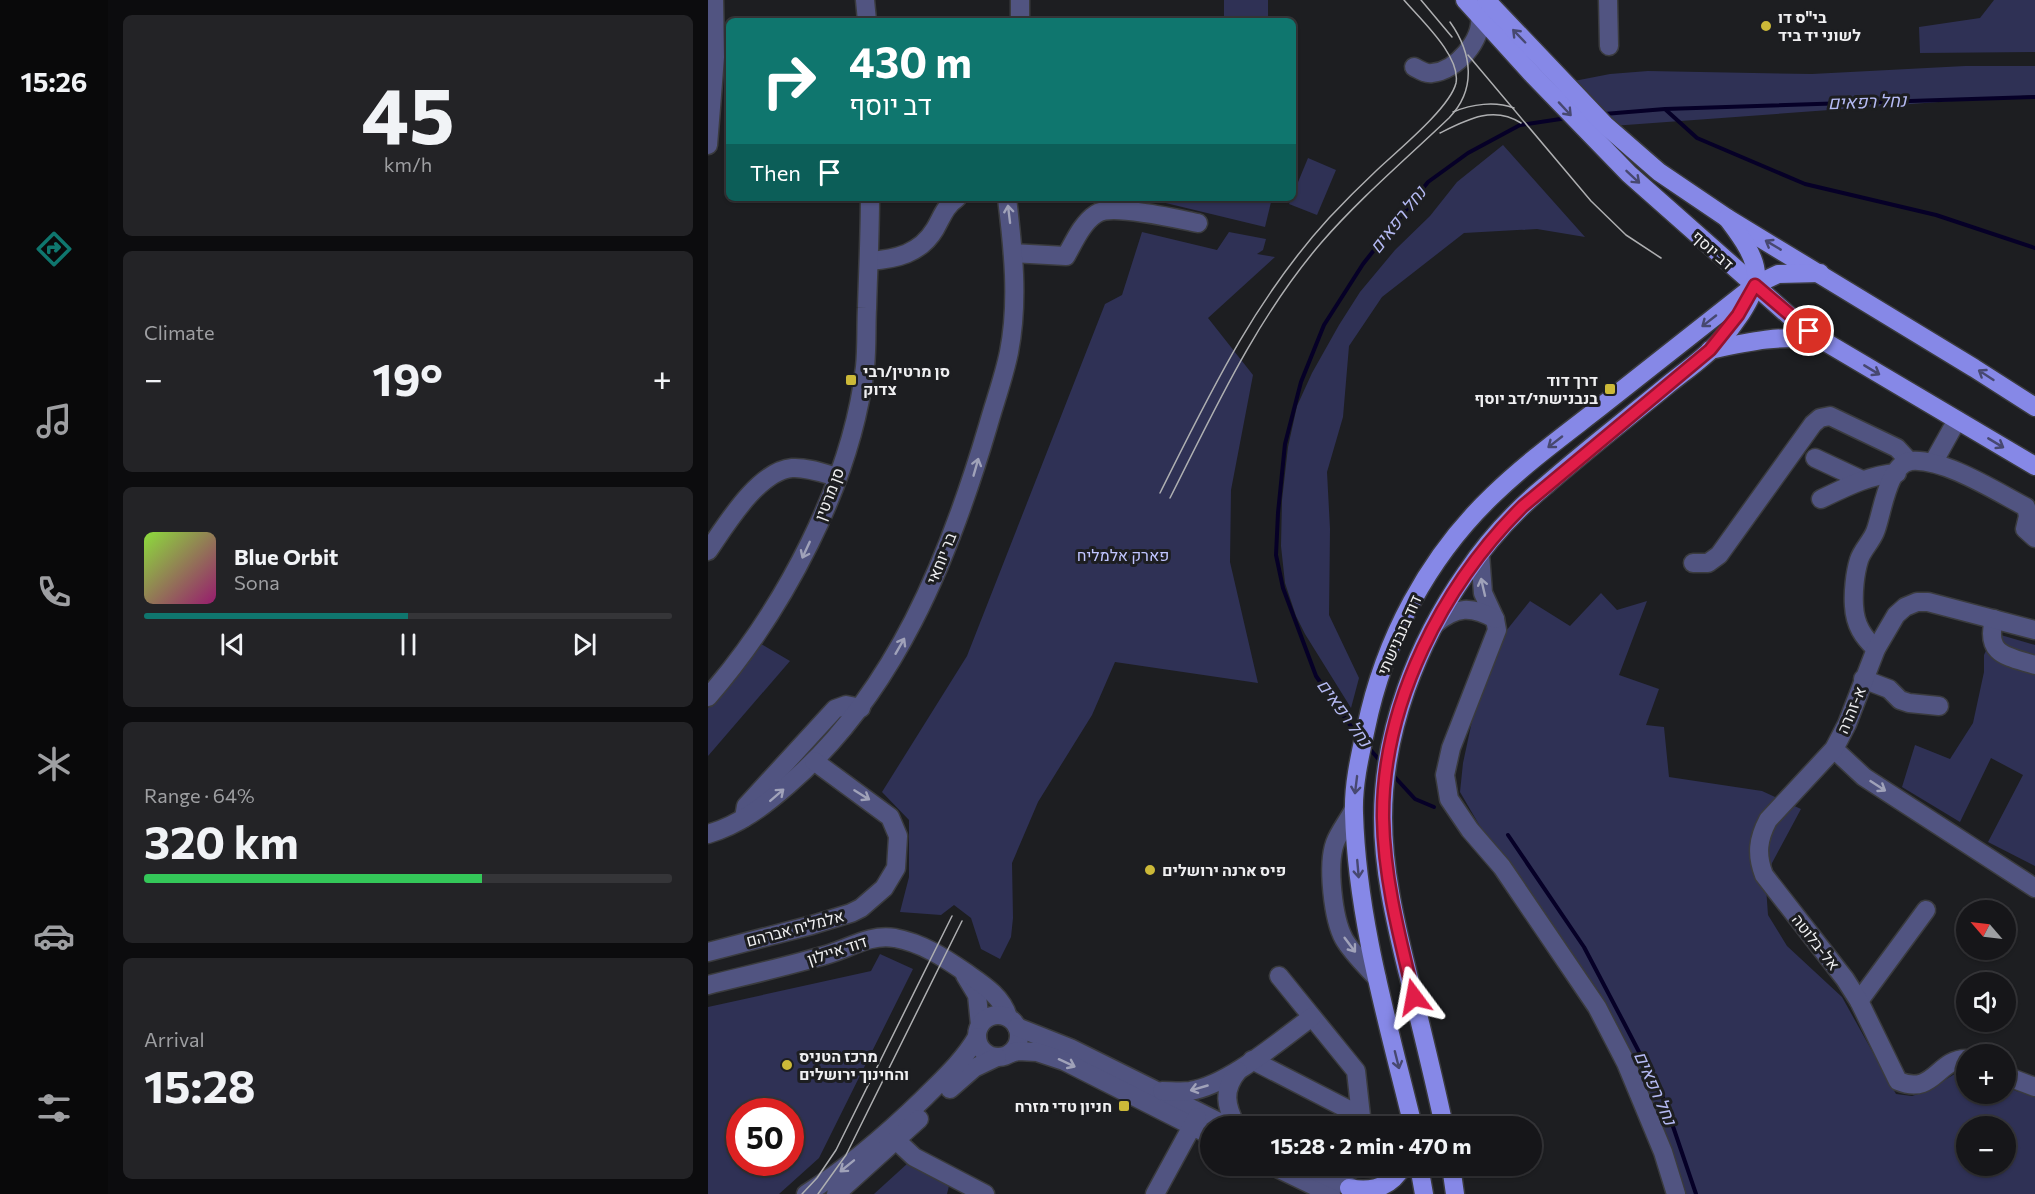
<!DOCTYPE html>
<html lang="en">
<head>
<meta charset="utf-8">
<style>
  :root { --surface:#161619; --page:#232326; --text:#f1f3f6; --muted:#9e9fa2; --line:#353538; --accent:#0f766e }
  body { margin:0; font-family:Commissioner,Heebo,sans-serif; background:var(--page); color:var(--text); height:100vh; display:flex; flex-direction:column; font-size:22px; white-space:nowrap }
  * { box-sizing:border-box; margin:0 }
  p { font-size:20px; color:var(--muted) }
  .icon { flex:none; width:33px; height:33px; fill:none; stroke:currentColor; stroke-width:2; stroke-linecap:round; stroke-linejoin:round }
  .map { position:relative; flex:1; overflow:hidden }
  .details { display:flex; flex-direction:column; gap:15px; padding:15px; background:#0c0c0e; width:600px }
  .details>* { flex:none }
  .banner { position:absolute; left:18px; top:18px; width:570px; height:183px; border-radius:9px; box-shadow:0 2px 4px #0004,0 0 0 2px var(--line); background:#0f766e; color:#fff; overflow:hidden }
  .needle { width:39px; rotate:298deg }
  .tools { position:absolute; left:1248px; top:900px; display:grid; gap:12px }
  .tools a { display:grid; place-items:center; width:60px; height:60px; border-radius:50%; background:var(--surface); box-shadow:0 2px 4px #0004,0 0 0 2px var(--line); font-size:30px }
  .speed { position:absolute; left:18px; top:1098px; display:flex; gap:12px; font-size:30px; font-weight:700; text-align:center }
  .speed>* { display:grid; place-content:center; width:78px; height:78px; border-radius:50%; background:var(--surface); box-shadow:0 2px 4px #0004,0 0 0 2px var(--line); line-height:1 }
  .speed .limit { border:9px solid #d22; background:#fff; color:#111 }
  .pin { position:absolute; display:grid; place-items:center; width:51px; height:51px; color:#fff; margin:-26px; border:3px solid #fff; border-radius:50%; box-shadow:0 2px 6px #0007 }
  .me { position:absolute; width:66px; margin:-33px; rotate:347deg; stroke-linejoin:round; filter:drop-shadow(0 0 4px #0008) }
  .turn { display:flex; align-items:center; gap:21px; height:126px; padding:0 24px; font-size:27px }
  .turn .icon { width:78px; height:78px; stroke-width:2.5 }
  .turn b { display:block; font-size:42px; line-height:51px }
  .then { display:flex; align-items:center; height:57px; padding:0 24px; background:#0003; gap:12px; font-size:22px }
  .big { font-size:45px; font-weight:700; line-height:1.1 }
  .details .tile { flex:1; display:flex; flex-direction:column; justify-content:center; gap:9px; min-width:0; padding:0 21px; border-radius:9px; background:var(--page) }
  .details .dial { align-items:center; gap:0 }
  .dial b { font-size:78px; line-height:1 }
  .song { display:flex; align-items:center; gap:18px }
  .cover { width:72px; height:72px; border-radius:9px; background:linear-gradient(135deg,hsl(90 70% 55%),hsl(320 70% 35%)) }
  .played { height:6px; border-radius:3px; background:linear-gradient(90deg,var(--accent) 50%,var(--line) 50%) }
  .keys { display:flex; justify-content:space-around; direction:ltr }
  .heat { display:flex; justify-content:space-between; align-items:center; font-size:33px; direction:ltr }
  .charge { height:9px; border-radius:4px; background:linear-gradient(90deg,#34c759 64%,var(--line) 0) }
  .trip { position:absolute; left:492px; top:1116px; width:342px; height:60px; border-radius:30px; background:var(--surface); box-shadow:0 2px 4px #0004,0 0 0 2px var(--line); font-weight:700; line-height:60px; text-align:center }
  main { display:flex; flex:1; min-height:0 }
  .menu { display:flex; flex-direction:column; width:108px; justify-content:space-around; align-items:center; background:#09090a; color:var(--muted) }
  .menu .icon { width:42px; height:42px }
  .menu .current { color:var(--accent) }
  .menu b { font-size:27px; color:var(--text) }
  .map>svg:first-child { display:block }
  .green { fill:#2f3155; fill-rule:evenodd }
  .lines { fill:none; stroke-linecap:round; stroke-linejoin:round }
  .stream { stroke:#060027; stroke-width:4 }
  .minor-casing { stroke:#3a3b3e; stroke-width:21 }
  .major-casing { stroke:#3a3b3e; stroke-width:21 }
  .minor { stroke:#515481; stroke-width:18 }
  .major { stroke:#8688e7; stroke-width:18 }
  .tram { stroke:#aeafb1; stroke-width:1.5 }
  .oneway { stroke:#474870 }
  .oneway2 { stroke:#a0a2b9 }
  .route-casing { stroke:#92132f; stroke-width:15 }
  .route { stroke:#e11d48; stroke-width:10 }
  .poi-dot { fill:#ccb938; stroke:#1d1e21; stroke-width:2 }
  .labels { text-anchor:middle; stroke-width:6; stroke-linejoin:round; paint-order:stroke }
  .poi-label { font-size:16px; font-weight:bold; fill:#efeff1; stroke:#1d1e21; text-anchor:start }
  .street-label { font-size:16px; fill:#efeff1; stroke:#1d1e21 }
  .park-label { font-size:16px; fill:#c0c5ff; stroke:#1d1e21 }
  .water-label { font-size:18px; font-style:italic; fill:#b5baf3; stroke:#1d1e21 }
</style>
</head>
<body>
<main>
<nav class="menu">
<b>15:26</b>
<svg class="icon current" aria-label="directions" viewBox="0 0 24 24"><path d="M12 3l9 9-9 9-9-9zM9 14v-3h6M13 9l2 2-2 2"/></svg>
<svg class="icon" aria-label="music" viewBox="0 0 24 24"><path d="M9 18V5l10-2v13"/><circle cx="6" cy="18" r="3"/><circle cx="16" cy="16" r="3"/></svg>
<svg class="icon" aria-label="phone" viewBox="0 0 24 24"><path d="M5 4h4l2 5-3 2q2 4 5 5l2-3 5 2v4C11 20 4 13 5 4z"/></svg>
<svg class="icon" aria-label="climate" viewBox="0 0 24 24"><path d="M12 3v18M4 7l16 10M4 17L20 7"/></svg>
<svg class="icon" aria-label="car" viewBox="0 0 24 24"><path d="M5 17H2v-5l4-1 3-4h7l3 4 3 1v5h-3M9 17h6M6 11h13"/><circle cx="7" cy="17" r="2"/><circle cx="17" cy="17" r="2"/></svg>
<svg class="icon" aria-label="filters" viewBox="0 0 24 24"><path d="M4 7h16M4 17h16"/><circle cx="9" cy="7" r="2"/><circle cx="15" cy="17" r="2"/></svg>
</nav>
<section class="details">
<div class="tile dial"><b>45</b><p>km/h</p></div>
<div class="tile"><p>Climate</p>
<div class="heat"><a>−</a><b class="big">19°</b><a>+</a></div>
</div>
<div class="tile">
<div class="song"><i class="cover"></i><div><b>Blue Orbit</b><p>Sona</p></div></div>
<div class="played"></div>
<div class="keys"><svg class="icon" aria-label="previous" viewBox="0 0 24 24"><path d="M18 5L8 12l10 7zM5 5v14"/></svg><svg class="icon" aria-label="pause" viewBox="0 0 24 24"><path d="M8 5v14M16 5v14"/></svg><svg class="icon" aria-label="next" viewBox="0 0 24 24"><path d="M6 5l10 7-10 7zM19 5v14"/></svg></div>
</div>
<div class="tile"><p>Range · 64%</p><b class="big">320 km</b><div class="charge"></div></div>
<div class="tile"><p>Arrival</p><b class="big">15:28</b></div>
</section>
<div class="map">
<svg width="1327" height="1194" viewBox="0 0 1327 1194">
  <rect width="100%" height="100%" fill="#1d1e21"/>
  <g class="green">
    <rect x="516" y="0" width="44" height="21"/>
    <polygon points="1286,0 1327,0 1327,52 1212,53 1211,27 1272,18"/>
    <polygon points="1257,66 1327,66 1327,95 904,126 861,82 902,74 940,71 1104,74"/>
    <polygon points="795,145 877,237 829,229 756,233 674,297 641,346 635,417 619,472 622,529 621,615 651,678 643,708 597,634 588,616 577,583 573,546 574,500 580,447 589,406 604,373 631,325 652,292 687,250 722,216 749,182"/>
    <polygon points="600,158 628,170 609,215 581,204"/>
    <polygon points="437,198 564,198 557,227"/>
    <polygon points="434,232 509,250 521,232 558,239 555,250 549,254 567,257 500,318 545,375 523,490 522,562 550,683 407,662 384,715 330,802 304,863 305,918 303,937 292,959 273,949 263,918 246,905 233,915 192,912 201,877 201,820 174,792 259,656 397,304 414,295"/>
    <path d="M893,593L909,610L939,601L911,675L951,689L938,725L956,727L961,777L1054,791L1093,809L1064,863L1058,887L1060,915L1079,946L1134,997L1188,1094L1204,1096L1219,1091L1258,1067V1094H1298V1086L1308,1091L1327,1095V1194H977L968,1166L892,993L808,879L777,835L752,792L755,763L778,656L822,601L862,626ZM1258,1126H1298V1166H1258Z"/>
    <polygon points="1286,633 1327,645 1327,866 1280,842 1315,775 1283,758 1252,822 1194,787 1207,745 1242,759 1265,723 1276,672 1276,655"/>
    <polygon points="53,644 82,661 0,756 0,708"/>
    <path d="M172,954L205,969L111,1158L71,1194H0V1007L163,971ZM32,1112H82V1162H32Z"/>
    <polygon points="200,1163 242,1182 239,1194 166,1194"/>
  </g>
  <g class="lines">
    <g class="stream">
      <polyline points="958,110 989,138 1097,184 1228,215 1327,248"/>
      <polyline points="896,114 957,109 1327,97"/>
      <polyline points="649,735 608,676 575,588 568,555 570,513 577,444 593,382 616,325 655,264 720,182 760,153 812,125 859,118"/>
      <polyline points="660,747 673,762"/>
      <polyline points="684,774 707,799 726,807"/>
      <polyline points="800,835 876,947 916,1023 956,1100 988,1194"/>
    </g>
    <g class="minor-casing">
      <g id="minor">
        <polyline points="157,0 159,21"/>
        <polyline points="900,0 901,46"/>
        <polyline points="312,21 312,0"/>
        <path d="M706,67C712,70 717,74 724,73C748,71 775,40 772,16"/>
        <polyline points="0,145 7,57 6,0"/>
        <path d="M305,253L358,256C366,242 374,223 388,214C403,203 469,219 490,223"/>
        <path d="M161,261C188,259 212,254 227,229C234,217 237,206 249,198"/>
        <polyline points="1107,458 1154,480"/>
        <polyline points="1225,463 1249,420"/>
        <path d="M1113,499C1138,487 1161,475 1189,473"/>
        <path d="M0,551C18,525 50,471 84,468C99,467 115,473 129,477"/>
        <polyline points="772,554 775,593 787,619 789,630 743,748 737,775 741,799 762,830 794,867 889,1007 918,1063 955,1152 968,1194"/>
        <polyline points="985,563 1000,563 1011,555 1105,424 1112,418 1122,416 1189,448 1201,461"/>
        <path d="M1286,619C1277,655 1298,656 1327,665"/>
        <path d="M727,624C748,606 764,606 787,619"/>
        <path d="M1168,649C1155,637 1147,625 1146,606C1145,592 1147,573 1151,560C1154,550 1163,542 1167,532C1174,516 1179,464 1203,461C1236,458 1289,492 1318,507L1320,516L1317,529L1327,538"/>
        <polyline points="1155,679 1181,689 1192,700 1201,703 1231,706"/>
        <path d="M0,697C75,611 144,482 157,367C159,348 158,327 159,308C160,271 162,235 162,198"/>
        <polyline points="1126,749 1156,777 1327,888"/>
        <path d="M645,811C640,821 631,832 627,843C619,865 625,919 636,939C644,953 658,966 669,978"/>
        <polyline points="36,818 38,806 127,709 138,705 153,708"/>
        <path d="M0,834C31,825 56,806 80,785C187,693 241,558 280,426C287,401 296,377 301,352C311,301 305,248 299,198"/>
        <polyline points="0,952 104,925 143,913 153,908 176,888 188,868 190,836 182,817 106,761"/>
        <polyline points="257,975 269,995 272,1025"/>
        <path d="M0,985C40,975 81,966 121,954C144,947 162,934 187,938C214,943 235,957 257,972C274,984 294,996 300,1017"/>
        <polyline points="1151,1001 1218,910"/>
        <circle cx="290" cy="1036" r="21"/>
        <polyline points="309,1027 362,1048 519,1126"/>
        <polyline points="303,1053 310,1051 329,1052 356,1061 502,1135"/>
        <path d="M1258,1059C1229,1059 1226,1096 1190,1081L1151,1001L1137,979L1056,875C1048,854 1050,839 1060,820L1126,749L1139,724L1168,649L1188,615L1197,607L1209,602H1220L1327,630"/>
        <polyline points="544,1060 653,1116 648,1071 571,976"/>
        <polyline points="1298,1076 1327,1087"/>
        <polyline points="242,1089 266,1068 289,1057"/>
        <path d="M454,1091C463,1091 473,1092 482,1091C521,1085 572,1040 604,1017"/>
        <path d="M528,1126C518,1106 514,1090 530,1071"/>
        <polyline points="189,1141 206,1157 277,1194"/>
        <polyline points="565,1166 623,1194"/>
        <polyline points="597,1166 655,1193"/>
        <path d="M98,1194C141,1167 179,1134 215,1099C235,1079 255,1061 269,1037"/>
        <polyline points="128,1194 211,1119"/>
        <polyline points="447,1194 489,1117"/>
      </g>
    </g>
    <g class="major-casing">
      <g id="major">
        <polyline points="757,0 825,75 921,174 1086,320 1114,340 1327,466"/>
        <polyline points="778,0 897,125 951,172 1019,218 1266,368 1327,407"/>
        <path d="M1002,350C1039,342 1075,334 1113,340"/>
        <path d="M705,1126C680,1023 649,920 646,813C645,785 652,755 658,728C676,640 720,557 785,495C818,463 855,436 891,408C943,367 995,326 1047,285L1070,274L1112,273"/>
        <path d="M736,1126C725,1074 712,1022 699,970C687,921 675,869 675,818C675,731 709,643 758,573C780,540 807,511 837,486C876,452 917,420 956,388C974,373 994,360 1010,343C1023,329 1046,299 1048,279C1050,258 1031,234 1019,218"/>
        <polyline points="711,1166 716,1194"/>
        <polyline points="743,1166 747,1194"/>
        <path d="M641,1188C664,1193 683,1187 695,1166"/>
      </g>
    </g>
    <use href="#minor" class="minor"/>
    <use href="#major" class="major"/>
    <g class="tram">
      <polyline points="713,0 744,37"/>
      <polyline points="760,55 883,201 918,235 953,258"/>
      <path d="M745,112C764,104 787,101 806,108"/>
      <path d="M732,133C758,120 785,105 813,123"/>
      <path d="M452,493C501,395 546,300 621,218C636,202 652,186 669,170C689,151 742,108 748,83C753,56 712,19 696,0"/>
      <path d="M462,498C507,409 548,319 613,243C652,198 698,159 741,118C769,89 764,53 742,22"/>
      <polyline points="94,1194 109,1178 128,1150 244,916"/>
      <polyline points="110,1194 138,1155 254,921"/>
    </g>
  </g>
  <defs><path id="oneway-shaft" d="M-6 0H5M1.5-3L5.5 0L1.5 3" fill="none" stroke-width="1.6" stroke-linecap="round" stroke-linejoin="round" transform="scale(1.5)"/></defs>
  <g class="oneway">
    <use href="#oneway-shaft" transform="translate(811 36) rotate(-134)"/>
    <use href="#oneway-shaft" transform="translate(857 109) rotate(47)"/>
    <use href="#oneway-shaft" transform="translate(925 177) rotate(43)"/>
    <use href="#oneway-shaft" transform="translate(1065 245) rotate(-149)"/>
    <use href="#oneway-shaft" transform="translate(1001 321) rotate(142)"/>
    <use href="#oneway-shaft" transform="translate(1164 370) rotate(31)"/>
    <use href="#oneway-shaft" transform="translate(1278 375) rotate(-147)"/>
    <use href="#oneway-shaft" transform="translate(847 442) rotate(142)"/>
    <use href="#oneway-shaft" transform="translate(1288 443) rotate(31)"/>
    <use href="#oneway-shaft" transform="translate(648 785) rotate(97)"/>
    <use href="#oneway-shaft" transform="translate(650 869) rotate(85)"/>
    <use href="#oneway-shaft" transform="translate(689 1060) rotate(76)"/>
  </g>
  <g class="oneway2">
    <use href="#oneway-shaft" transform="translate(301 214) rotate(-97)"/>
    <use href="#oneway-shaft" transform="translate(268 467) rotate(-74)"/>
    <use href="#oneway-shaft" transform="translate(98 550) rotate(115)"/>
    <use href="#oneway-shaft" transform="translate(775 587) rotate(-103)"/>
    <use href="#oneway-shaft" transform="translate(192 646) rotate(-60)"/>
    <use href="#oneway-shaft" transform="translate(1170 786) rotate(33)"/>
    <use href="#oneway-shaft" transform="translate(69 795) rotate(-41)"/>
    <use href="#oneway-shaft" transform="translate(154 795) rotate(32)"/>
    <use href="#oneway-shaft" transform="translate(642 945) rotate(53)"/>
    <use href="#oneway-shaft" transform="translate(359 1063) rotate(25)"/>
    <use href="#oneway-shaft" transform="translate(491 1088) rotate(164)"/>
    <use href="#oneway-shaft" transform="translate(139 1166) rotate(141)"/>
  </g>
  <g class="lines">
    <g class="route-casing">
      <path id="route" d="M706,997C692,939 676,879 675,818C674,704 735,585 815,506L1002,350L1030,315L1047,285L1101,331"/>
    </g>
    <use href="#route" class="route"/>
  </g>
  <g class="poi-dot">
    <circle cx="1058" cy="26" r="6"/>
    <rect x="137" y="374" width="12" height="12" rx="3"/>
    <rect x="896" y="383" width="12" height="12" rx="3"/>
    <circle cx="442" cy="870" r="6"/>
    <circle cx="79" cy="1065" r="6"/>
    <rect x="410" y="1100" width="12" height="12" rx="3"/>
  </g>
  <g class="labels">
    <g class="poi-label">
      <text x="1070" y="23">בי"ס דו<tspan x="1070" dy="18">לשוני יד ביד</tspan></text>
      <text x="155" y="377">סן מרטין/רבי<tspan x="155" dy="18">צדוק</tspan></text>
      <text x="890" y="386" text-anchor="end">דרך דוד<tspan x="890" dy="18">בנבנישתי/דב יוסף</tspan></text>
      <text x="454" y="876">פיס ארנה ירושלים</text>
      <text x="91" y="1062">מרכז הטניס<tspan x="91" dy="18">והחינוך ירושלים</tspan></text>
      <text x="404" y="1112" text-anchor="end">חניון טדי מזרח</text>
    </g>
    <g class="street-label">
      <text transform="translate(1005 250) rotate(42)" y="6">דב יוסף</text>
      <text transform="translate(121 494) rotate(-69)" y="6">סן מרטין</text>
      <text transform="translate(233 558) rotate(-68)" y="6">בר יוחאי</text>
      <text transform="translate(691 635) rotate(-66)" y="6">דוד בנבנישתי</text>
      <text transform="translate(1143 710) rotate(-67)" y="6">א-זהרה</text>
      <text transform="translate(87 928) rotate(-15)" y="6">אלמליח אברהם</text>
      <text transform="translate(1108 942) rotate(52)" y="6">אל-בלוטה</text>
      <text transform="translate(129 950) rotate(-18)" y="6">דוד איילון</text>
    </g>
    <g class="park-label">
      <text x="415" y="561">פארק אלמליח</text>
    </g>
    <g class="water-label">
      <text transform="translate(1159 102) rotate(-2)" y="6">נחל רפאים</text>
      <text transform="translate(690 220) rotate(-52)" y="6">נחל רפאים</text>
      <text transform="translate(636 713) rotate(54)" y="6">נחל רפאים</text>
      <text transform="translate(947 1088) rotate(66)" y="6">נחל רפאים</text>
    </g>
  </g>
</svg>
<div class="tools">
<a><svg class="needle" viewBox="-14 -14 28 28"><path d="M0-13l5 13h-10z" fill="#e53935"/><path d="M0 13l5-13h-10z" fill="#9e9fa2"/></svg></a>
<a><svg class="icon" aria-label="sound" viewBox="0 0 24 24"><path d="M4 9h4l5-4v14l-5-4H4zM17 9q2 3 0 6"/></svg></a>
<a>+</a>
<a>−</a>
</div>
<div class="speed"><div class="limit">50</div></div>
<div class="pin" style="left:1101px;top:331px;background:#d93025"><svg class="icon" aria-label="arrive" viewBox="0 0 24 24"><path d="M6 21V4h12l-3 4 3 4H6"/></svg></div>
<svg class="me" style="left:706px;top:997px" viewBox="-20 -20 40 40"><path d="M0-17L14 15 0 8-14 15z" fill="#e11d48" stroke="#fff" stroke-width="4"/></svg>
<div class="trip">15:28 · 2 min · 470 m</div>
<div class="banner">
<div class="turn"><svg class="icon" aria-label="right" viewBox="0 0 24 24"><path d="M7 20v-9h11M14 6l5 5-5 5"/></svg><div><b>430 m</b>דב יוסף</div></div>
<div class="then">Then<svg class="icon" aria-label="arrive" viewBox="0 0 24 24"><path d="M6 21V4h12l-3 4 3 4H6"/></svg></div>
</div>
</div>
</main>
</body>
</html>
